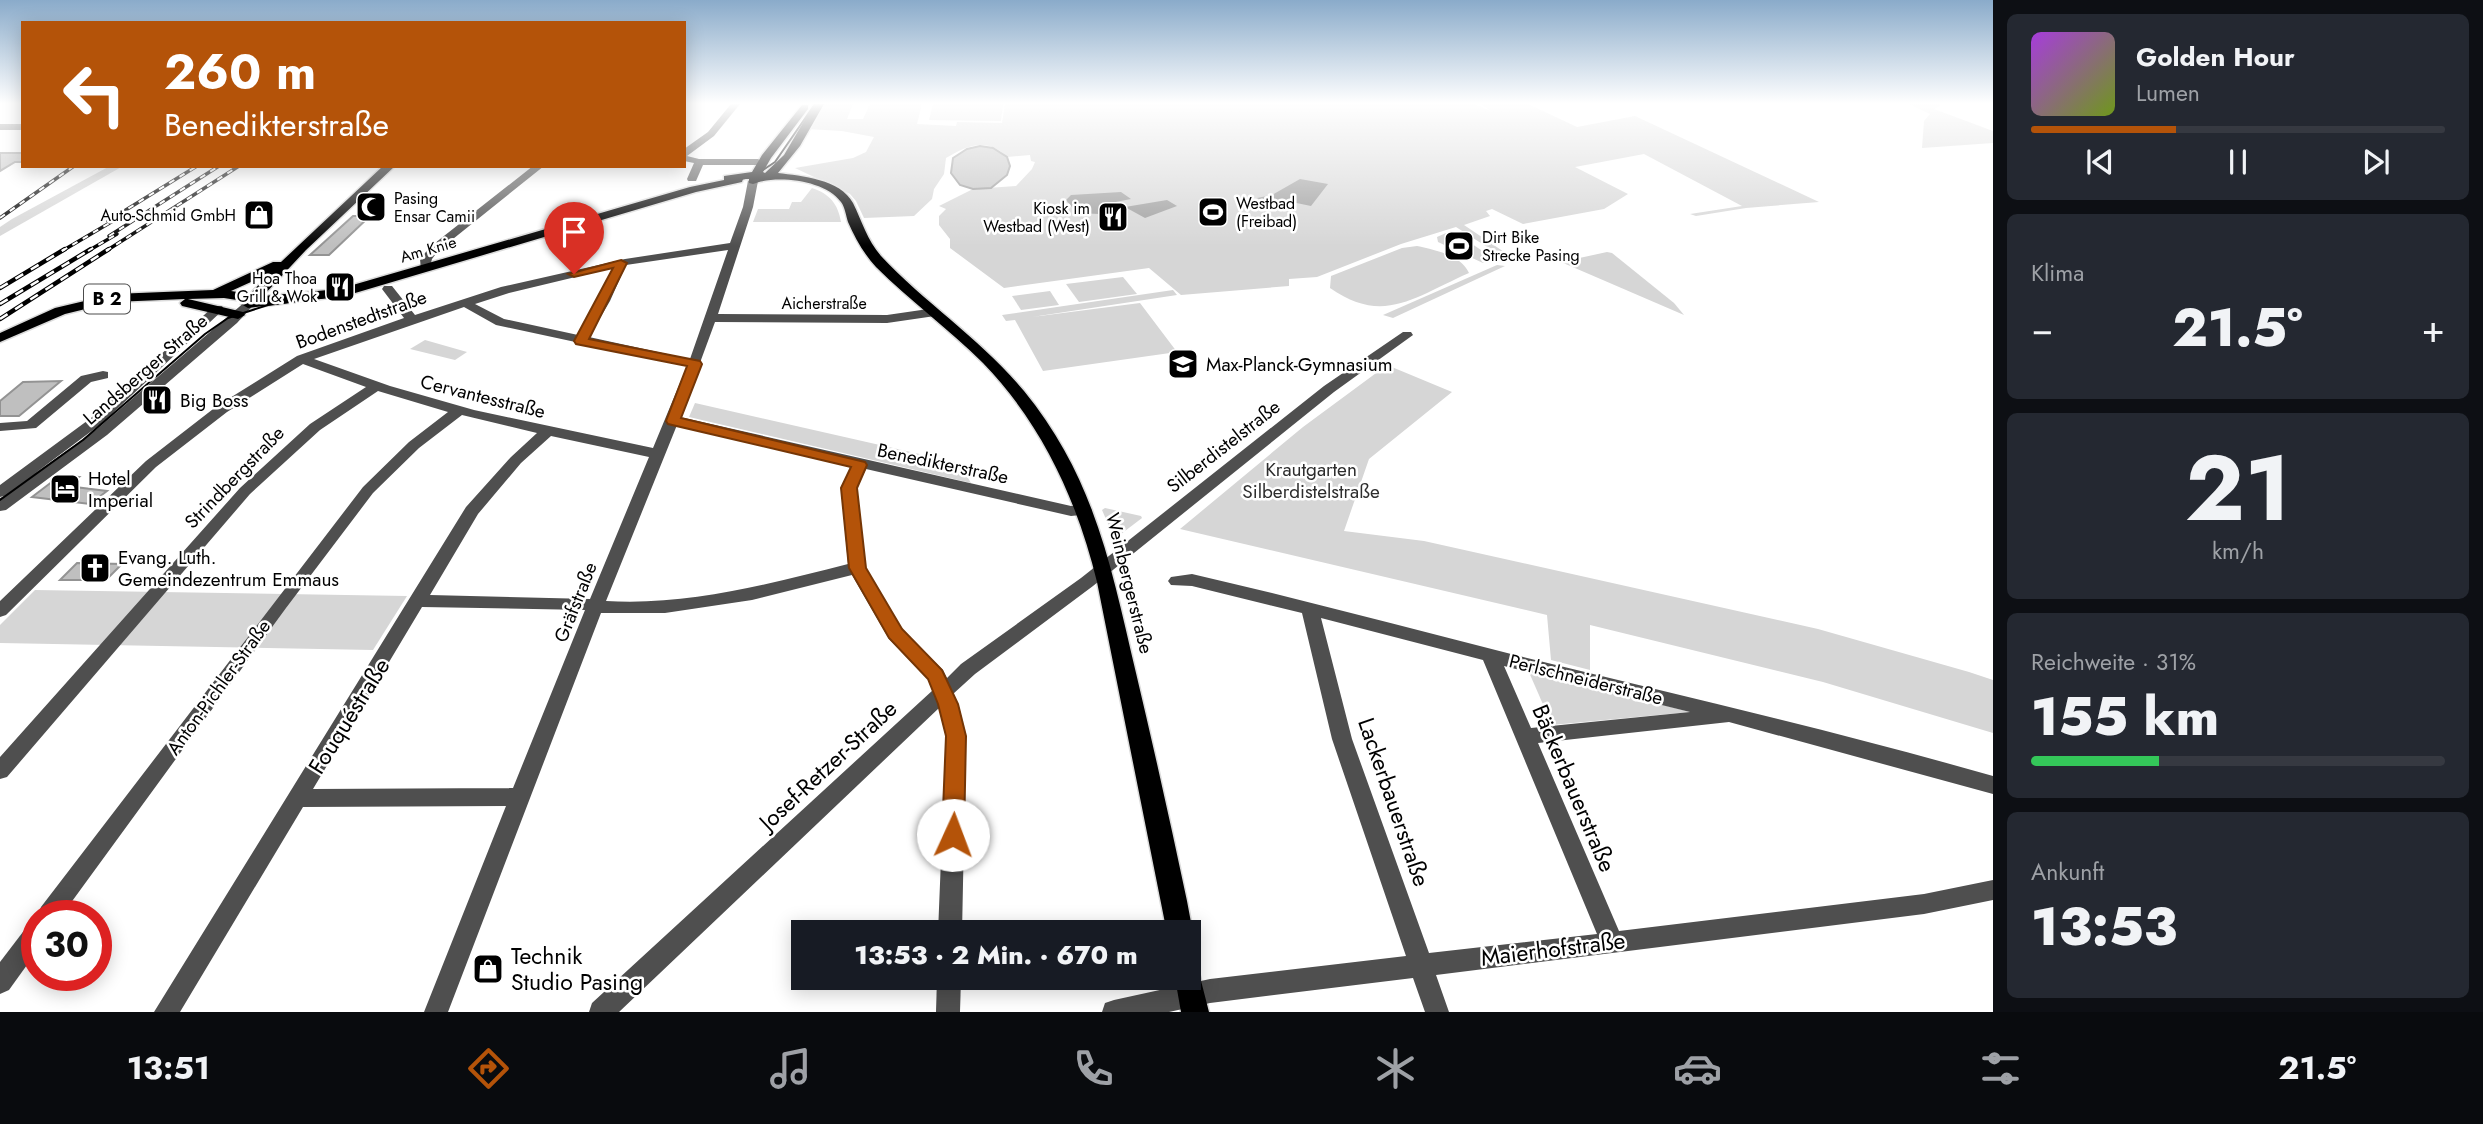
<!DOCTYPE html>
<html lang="de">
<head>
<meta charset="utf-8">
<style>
  :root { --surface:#171b24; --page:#242831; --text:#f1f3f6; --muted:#9ea1a6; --line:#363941; --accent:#b45309 }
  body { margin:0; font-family:Jost,sans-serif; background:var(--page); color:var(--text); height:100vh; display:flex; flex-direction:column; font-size:26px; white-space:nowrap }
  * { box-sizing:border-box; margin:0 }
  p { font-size:23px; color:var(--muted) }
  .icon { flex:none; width:38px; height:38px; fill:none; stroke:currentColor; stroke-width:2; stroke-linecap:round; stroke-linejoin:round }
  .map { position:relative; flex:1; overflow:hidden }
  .details { display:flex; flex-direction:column; gap:14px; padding:14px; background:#0d0f14; width:490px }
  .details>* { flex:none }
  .banner { position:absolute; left:21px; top:21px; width:665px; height:147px; border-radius:0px; box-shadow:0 4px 18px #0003; background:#b45309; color:#fff; overflow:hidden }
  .speed { position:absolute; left:21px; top:900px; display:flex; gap:14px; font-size:35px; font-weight:700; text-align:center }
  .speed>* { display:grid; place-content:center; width:91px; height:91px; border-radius:50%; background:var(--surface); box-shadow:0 4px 18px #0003; line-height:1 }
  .speed .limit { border:10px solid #d22; background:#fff; color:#111 }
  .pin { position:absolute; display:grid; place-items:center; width:60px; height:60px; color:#fff; margin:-72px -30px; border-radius:50% 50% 50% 0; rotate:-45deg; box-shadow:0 0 7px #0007 }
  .pin .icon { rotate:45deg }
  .me { position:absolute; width:77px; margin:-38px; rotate:2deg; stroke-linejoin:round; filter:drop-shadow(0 0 5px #0008) }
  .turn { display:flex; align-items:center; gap:24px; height:147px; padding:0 28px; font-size:32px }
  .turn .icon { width:91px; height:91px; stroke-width:2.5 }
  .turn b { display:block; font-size:49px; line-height:60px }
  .big { font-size:52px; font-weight:800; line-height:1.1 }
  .details .tile { flex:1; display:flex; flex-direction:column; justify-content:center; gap:10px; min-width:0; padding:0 24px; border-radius:10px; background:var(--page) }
  .details .dial { align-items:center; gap:0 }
  .dial b { font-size:91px; line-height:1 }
  .song { display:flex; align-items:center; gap:21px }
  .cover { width:84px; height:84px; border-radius:10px; background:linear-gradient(135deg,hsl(280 70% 55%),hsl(80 70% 35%)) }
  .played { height:7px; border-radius:4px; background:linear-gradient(90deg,var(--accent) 35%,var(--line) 35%) }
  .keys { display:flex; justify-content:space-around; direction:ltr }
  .heat { display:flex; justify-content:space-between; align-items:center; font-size:38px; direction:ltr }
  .charge { height:10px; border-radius:5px; background:linear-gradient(90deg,#34c759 31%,var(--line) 0) }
  .trip { position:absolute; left:791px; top:920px; width:410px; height:70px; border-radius:0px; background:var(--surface); box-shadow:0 4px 18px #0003; font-weight:800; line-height:70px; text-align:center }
  .tab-bar { display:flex; height:112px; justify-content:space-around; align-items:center; background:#090b0e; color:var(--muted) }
  .tab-bar .icon { width:49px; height:49px }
  .tab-bar .selected { color:var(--accent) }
  .tab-bar b { font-size:32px; color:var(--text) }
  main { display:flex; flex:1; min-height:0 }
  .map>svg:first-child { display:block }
  .green { fill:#d6d6d6 }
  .water { fill:#9d9d9d }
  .building { fill:#bfbfbf; stroke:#939393; stroke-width:2 }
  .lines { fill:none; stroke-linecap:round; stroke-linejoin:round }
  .major-casing { stroke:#dbdbdb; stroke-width:3 }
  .minor { fill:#4f4f4f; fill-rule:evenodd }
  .major { fill:#000; fill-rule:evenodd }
  .tram { stroke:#000; stroke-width:2 }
  .rail-far1-casing { stroke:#000; stroke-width:3.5 }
  .rail-casing { stroke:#000; stroke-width:4.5 }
  .rail-far1 { stroke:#fff; stroke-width:2; stroke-dasharray:6; stroke-linecap:butt }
  .rail { stroke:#fff; stroke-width:2.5; stroke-dasharray:9; stroke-linecap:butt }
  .route { fill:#b45309; stroke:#753606; stroke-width:2 }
  .labels { text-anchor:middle; stroke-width:5; stroke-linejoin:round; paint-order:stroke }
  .far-poi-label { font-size:16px; fill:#000; stroke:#fff; text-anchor:start }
  .far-street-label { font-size:16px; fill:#000; stroke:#fff }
  .shield { fill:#fff; stroke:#4c4c4c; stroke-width:2 }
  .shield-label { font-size:18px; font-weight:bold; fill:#000 }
  .street-label { font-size:19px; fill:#000; stroke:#fff }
  .poi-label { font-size:19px; fill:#000; stroke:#fff; text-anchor:start }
  .park-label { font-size:19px; fill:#2d2d2d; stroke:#fff }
  .near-street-label { font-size:23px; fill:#000; stroke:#fff }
  .near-poi-label { font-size:23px; fill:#000; stroke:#fff; text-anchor:start }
</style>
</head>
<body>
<main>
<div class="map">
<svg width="1993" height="1012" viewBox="0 0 1993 1012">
  <rect width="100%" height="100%" fill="#fff"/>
  <g class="green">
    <path d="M821,104H853L847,119H863L870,104H922L917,124L956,126L957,122L1002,123L1005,104H1474L1491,111L1481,104H1528L1577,127L1635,116L1819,202L1746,208L1696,216L1690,214L1742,206L1644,154L1575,167L1628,194L1604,209L1523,224L1492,209L1486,211L1490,216L1464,225L1516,260L1501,256L1456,227L1401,244L1317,277L1289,279V286L1181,295L1149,268L1004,288L950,248V239L939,225V216L946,209L939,206L973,189L1016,186L1032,169L1035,162L1031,161L1030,155L1007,157C988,137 967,145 946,158L944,174L934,189L932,199L914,216L864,218L856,201L850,194L795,168L853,158L866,152L874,137L842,131L807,129Z"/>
    <polygon points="933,104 1003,104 1001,121 929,120"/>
    <polygon points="1909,104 1938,104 1940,106 1934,109 1993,131 1993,143 1922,148 1924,121 1930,114"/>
    <polygon points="110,166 123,166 0,236 0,227 12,219"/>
    <path d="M812,188C830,194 838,204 841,222H753L758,209H789L792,202H801Z"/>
    <polygon points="1446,233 1457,234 1493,258 1494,262 1483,263 1438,242 1437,237"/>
    <path d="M1417,246C1435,250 1461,255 1469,273C1416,296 1384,326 1330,288L1331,276L1402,248Z"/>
    <polygon points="1607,252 1612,253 1674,303 1684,315 1561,262"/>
    <polygon points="1497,265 1505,266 1393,318 1383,315"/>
    <polygon points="1123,277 1137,294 1079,302 1066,284"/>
    <polygon points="1173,290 1177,295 1032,317 1140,303 1177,352 1043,371 1015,320 1006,321 1002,315"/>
    <polygon points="1050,291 1059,305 1021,310 1012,296"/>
    <polygon points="425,340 467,352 455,360 410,349"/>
    <polygon points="1387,365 1452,392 1369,459 1344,531 1424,541 1818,629 1969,672 1993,680 1993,733 1823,682 1590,625 1590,670 1551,660 1547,615 1180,529 1303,427"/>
    <polygon points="695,403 959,463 971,483 689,417"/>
    <polygon points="1105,508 1141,516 1142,518 1121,534 1113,535 1102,510"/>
    <polygon points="35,590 407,596 373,650 0,643 0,625"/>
    <polygon points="1528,670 1690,712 1552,725"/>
  </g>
  <g class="water">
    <polygon points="1300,179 1328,184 1311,206 1282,200 1269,204 1257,198 1272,195"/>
    <polygon points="1121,192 1131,199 1100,205 1099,214 1077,213 1066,200 1071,195"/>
    <polygon points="1167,200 1177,206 1145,218 1125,207"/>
  </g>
  <g class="building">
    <polygon points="980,146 993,148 1007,157 1010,166 1007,175 991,188 973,189 960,185 951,173 953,158 967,149"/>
    <polygon points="0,153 23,153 23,162 15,162 0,171"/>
    <polygon points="353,216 370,216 329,255 310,255"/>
    <polygon points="61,381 19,416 0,416 0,401 23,382"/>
    <polygon points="61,475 79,477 67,486 107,491 90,504 32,497"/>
    <polygon points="77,563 122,564 106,580 60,580"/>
  </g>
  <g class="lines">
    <g class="major-casing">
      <g id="major">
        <path d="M814,104H824L800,146L778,173C802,176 840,179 853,203C862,221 867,240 881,256C926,304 982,340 1024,391C1095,478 1111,567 1136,673C1154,749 1171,825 1187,901L1193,933L1189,942L1188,933H1167L1097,582C1077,500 1042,424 983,363C949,329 910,301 876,267C864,254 855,238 848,222C846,216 845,207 841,202C824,179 774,175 753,184L749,183V179H743L742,182L696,192L345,296L248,308L241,304L243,301L224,298L188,299L243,312L245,315L238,319L182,306L180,303L185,299L114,302L65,314L0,342V333L55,308L114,294L213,290L273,262H281L383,166H395L306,250L263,296L339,289L690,187L724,180V176L752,172L762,155L802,105H808V109L771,158L763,172L765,173L784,155ZM269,274L250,294L231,291Z"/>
        <polygon points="1188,961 1197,965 1209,1012 1181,1012 1175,978 1188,978"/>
      </g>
    </g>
    <g class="minor">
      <polygon points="731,104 740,104 714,136 687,156 699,159 758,159 763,162 758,165 703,165 696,181 688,181 687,179 694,163 684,161 684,149 708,132"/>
      <rect x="0" y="124" width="23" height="6"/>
      <polygon points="533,166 544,166 438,251 432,259 429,270 421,270 420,259 430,247"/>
      <path d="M753,178L758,181L753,207L718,314L887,315L935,308L941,312L935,316L887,323L715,322L680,417L1071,506L1084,505L1092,510L1090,514L1071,516L866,469L857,488L865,568L901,629L943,670L947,678L961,664L1081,578L1324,386L1403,332H1411L1413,335L1334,392L1093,586L975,674L953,694L966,736L962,933H938L946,736L939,708L619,1012H589L592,1003L933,690L928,679L889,639L852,575L752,600L665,613H601L448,1012H424L506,806L303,807L180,1012H154L466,507L511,457L537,433L462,415L419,448L373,493L286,608L62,915H38L41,907L363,487L409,442L448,412L378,391L320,430L250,494L7,777L0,779V757L240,488L310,424L366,387L303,364L227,412L156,467L6,615L0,617V601L146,461L217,406L297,356L404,318L382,289L384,286H392L415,315L501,287L625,259L730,243L743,207L748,181ZM728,250L690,359L589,337L610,301L626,265ZM613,268L578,335L504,319L475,304L509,293ZM464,307L496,325L687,366L653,448L474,410L390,386L314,359ZM677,425L852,466L841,488L848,564C769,584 688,606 606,601ZM551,436L649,457L590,599L430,595L478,514L521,463ZM422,607L585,610L513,788L313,789Z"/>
      <polygon points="253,295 259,299 237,323 107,435 6,510 0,511 0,498 4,496 0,497 0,485 91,418 214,306 222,306 224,309 101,424 34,474 97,429"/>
      <polygon points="103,371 108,372 108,378 91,382 36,428 0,431 0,423 27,421 81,376"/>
      <path d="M1192,574C1301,599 1407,628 1515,655C1675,694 1835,731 1993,776V794L1729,722L1538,743L1619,931L1924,894L1993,880V900L1924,914L1436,975L1449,1012H1425L1413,978L1210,1003L1169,1012H1102L1105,1003L1114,1000L1210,979L1406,956L1332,739L1302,613L1192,586L1171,585L1168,581L1171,577ZM1321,618L1483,660L1597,934L1429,953L1352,739ZM1504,666L1516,669L1690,712L1531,728Z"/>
      <polygon points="37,921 37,951 9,990 0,994 0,962 29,924"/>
      <polygon points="937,978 961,978 960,1012 936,1012"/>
    </g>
    <use href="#major" class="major"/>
    <polyline class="tram" points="0,500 83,440 205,334 228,318 268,305 334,296 691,191 754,176 775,162 815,104"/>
    <g class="rail-far1-casing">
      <g id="rail-far1">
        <polyline points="0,218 74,166"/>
        <polyline points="108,221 197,166"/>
        <polyline points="109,236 219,166"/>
        <polyline points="62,251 118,218"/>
        <polyline points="88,251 117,234"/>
        <polyline points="106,251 239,166"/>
      </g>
    </g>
    <g class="rail-casing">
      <g id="rail">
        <polyline points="0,288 65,249"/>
        <polyline points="0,304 91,249"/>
        <polyline points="0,319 109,249"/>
      </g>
    </g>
    <use href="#rail-far1" class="rail-far1"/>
    <use href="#rail" class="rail"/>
  </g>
  <linearGradient id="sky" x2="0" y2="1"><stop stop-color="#8aabca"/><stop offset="0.42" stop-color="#fff"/><stop offset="1" stop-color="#fff" stop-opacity="0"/></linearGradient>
  <rect width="1993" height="246" fill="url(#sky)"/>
  <polygon class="route" points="621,260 627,263 589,339 700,361 702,364 681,418 865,462 867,465 857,488 866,568 902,629 942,670 958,704 966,736 964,835 961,841 953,844 945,841 942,835 946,736 938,704 928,679 889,638 849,568 841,488 851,467 668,424 666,421 687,366 576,344 574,341 613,268 574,277 568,274"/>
  <defs>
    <g id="mosque-square" transform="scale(1.575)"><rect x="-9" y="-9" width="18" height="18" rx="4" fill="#000" stroke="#fff"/><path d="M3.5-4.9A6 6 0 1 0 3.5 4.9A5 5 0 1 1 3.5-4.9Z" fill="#fff"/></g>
    <g id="stadium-square" transform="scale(1.575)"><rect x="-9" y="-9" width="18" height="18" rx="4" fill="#000" stroke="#fff"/><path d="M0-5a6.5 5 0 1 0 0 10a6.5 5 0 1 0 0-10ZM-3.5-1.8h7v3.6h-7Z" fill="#fff"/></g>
    <g id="shop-square" transform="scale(1.575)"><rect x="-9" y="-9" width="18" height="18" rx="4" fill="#000" stroke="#fff"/><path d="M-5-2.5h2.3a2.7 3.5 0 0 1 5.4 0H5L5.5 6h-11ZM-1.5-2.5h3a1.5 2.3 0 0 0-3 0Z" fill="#fff"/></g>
    <g id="restaurant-square" transform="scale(1.575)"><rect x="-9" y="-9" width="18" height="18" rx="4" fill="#000" stroke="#fff"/><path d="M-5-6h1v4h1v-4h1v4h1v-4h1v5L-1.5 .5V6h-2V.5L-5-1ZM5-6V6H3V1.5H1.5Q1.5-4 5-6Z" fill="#fff"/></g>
    <g id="school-square" transform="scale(1.575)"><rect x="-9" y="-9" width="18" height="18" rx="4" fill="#000" stroke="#fff"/><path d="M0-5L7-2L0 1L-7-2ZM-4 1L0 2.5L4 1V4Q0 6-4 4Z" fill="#fff"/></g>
    <g id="hotel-square" transform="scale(1.575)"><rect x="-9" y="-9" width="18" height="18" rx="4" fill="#000" stroke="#fff"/><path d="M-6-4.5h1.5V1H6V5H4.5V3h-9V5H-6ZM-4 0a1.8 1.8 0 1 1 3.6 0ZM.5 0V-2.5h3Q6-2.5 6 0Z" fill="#fff"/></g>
    <g id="church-square" transform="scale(1.575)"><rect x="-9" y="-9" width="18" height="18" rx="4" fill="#000" stroke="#fff"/><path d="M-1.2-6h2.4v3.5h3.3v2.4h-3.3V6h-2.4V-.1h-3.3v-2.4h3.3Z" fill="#fff"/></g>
  </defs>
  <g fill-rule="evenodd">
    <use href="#mosque-square" x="371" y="207"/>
    <use href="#stadium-square" x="1213" y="212"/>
    <use href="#shop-square" x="259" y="215"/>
    <use href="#restaurant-square" x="1113" y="217"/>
    <use href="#stadium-square" x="1459" y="246"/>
    <use href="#restaurant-square" x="340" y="287"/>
    <use href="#school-square" x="1183" y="364"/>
    <use href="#restaurant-square" x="157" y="400"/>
    <use href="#hotel-square" x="65" y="489"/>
    <use href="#church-square" x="95" y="568"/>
    <use href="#shop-square" x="488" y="969"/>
  </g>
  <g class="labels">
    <g class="far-poi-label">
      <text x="394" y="204">Pasing<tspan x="394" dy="18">Ensar Camii</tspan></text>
      <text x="1236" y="209">Westbad<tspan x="1236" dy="18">(Freibad)</tspan></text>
      <text x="1090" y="214" text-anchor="end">Kiosk im<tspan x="1090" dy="18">Westbad (West)</tspan></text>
      <text x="236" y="221" text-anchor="end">Auto-Schmid GmbH</text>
      <text x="1482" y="243">Dirt Bike<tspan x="1482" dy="18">Strecke Pasing</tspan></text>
      <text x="317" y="284" text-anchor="end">Hoa Thoa<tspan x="317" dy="18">Grill &amp; Wok</tspan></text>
    </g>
    <g class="far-street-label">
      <text transform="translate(428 249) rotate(-16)" y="6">Am Knie</text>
      <text x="824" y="309">Aicherstraße</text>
    </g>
    <rect class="shield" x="84" y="284.5" width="46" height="29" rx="5"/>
    <g class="shield-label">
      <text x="107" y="305">B 2</text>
    </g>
    <g class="street-label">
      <text transform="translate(361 319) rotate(-20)" y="7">Bodenstedtstraße</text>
      <text transform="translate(145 369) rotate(-41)" y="7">Landsberger Straße</text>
      <text transform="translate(483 396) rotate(14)" y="7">Cervantesstraße</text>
      <text transform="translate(1223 446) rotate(-38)" y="7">Silberdistelstraße</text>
      <text transform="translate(943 463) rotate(12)" y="7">Benedikterstraße</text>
      <text transform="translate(234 477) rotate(-46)" y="7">Strindbergstraße</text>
      <text transform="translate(1130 583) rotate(76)" y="7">Weinbergerstraße</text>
      <text transform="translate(575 602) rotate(-68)" y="7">Gräfstraße</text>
      <text transform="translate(1586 679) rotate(14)" y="7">Perlschneiderstraße</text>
      <text transform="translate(218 687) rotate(-54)" y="7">Anton-Pichler-Straße</text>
    </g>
    <g class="poi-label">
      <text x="1206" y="371">Max-Planck-Gymnasium</text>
      <text x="180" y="407">Big Boss</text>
      <text x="88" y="485">Hotel<tspan x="88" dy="22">Imperial</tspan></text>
      <text x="118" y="564">Evang. Luth.<tspan x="118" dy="22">Gemeindezentrum Emmaus</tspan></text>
    </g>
    <g class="park-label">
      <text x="1311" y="476">Krautgarten<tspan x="1311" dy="22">Silberdistelstraße</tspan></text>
    </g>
    <g class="near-street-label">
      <text transform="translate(349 716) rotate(-58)" y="8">Fouquéstraße</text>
      <text transform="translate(828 765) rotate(-43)" y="8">Josef-Retzer-Straße</text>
      <text transform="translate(1574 788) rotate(67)" y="8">Bäckerbauerstraße</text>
      <text transform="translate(1394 802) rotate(71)" y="8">Lackerbauerstraße</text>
      <text transform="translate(1553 949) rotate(-7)" y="8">Maierhofstraße</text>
    </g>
    <g class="near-poi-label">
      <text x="511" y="964">Technik<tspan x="511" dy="26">Studio Pasing</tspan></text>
    </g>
  </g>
</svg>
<div class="speed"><div class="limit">30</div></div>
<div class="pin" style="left:574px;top:274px;background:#d93025"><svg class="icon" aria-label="arrive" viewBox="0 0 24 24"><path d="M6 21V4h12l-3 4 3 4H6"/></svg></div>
<svg class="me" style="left:953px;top:835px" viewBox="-20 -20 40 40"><circle r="19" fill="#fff"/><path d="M0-13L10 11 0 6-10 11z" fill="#b45309"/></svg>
<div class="trip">13:53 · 2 Min. · 670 m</div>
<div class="banner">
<div class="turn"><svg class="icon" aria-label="left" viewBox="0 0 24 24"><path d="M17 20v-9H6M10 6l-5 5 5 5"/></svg><div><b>260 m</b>Benedikterstraße</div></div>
</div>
</div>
<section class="details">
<div class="tile">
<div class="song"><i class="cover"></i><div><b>Golden Hour</b><p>Lumen</p></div></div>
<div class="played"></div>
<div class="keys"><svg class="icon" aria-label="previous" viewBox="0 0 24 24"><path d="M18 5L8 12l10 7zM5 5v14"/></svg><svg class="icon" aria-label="pause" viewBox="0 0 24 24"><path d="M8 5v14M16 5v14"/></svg><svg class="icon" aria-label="next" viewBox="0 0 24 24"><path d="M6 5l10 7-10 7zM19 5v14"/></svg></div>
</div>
<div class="tile"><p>Klima</p>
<div class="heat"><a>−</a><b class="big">21.5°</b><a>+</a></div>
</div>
<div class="tile dial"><b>21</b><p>km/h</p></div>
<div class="tile"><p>Reichweite · 31%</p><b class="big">155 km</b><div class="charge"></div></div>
<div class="tile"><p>Ankunft</p><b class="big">13:53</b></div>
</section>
</main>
<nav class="tab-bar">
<b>13:51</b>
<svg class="icon selected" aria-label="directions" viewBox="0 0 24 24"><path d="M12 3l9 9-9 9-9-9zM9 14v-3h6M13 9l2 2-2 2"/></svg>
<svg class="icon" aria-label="music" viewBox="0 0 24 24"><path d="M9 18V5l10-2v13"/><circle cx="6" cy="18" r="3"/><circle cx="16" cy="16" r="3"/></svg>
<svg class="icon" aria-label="phone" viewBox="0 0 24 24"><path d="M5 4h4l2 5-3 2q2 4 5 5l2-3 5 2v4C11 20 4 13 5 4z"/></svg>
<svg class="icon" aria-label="climate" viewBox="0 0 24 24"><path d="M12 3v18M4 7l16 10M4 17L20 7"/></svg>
<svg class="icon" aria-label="car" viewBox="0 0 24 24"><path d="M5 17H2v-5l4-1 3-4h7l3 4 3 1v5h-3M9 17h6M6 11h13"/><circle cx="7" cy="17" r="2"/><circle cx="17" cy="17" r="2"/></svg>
<svg class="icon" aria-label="filters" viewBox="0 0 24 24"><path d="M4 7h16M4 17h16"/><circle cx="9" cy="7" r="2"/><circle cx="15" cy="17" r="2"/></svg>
<b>21.5°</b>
</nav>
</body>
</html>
